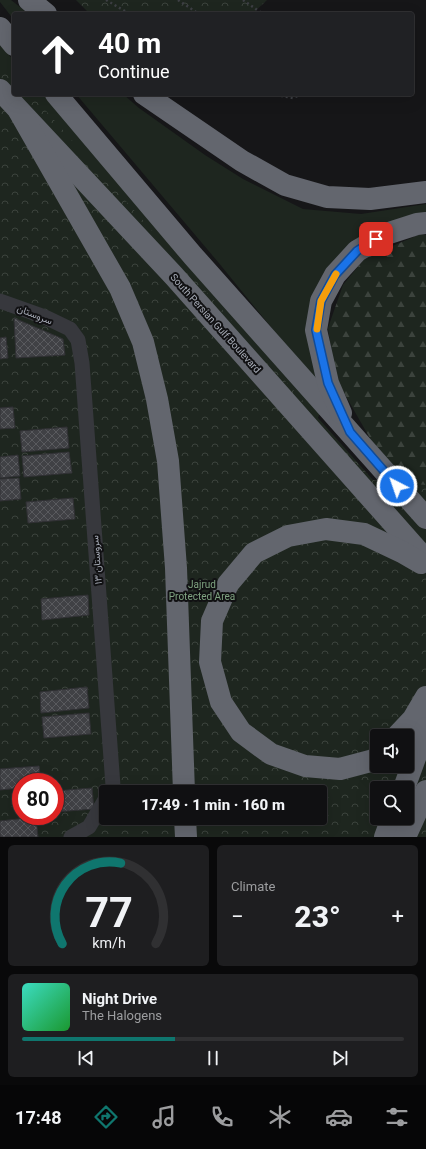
<!DOCTYPE html>
<html lang="en">
<head>
<meta charset="utf-8">
<style>
  :root { --surface:#101012; --page:#1e1e20; --text:#f1f3f6; --muted:#9c9d9f; --line:#303032; --accent:#0f766e }
  body { margin:0; font-family:Roboto,Vazirmatn,sans-serif; background:var(--page); color:var(--text); height:100vh; display:flex; flex-direction:column; font-size:15px; white-space:nowrap }
  * { box-sizing:border-box; margin:0 }
  p { font-size:13px; color:var(--muted) }
  .icon { flex:none; width:22px; height:22px; fill:none; stroke:currentColor; stroke-width:2; stroke-linecap:round; stroke-linejoin:round }
  .map { position:relative; height:837px; overflow:hidden }
  .side { display:flex; flex-direction:column; gap:8px; padding:8px; background:#09090a; flex:1 }
  .side>* { flex:none }
  .banner { position:absolute; left:12px; top:12px; width:402px; height:84px; border-radius:4px; box-shadow:0 4px 16px #0002,0 0 0 1px var(--line); background:#202124; color:#fff; overflow:hidden }
  .controls { position:absolute; left:370px; top:729px; display:grid; gap:8px }
  .controls a { display:grid; place-items:center; width:44px; height:44px; border-radius:4px; background:var(--surface); box-shadow:0 4px 16px #0002,0 0 0 1px var(--line); font-size:20px }
  .speed { position:absolute; left:12px; top:773px; display:flex; gap:8px; font-size:20px; font-weight:700; text-align:center }
  .speed>* { display:grid; place-content:center; width:52px; height:52px; border-radius:50%; background:var(--surface); box-shadow:0 4px 16px #0002,0 0 0 1px var(--line); line-height:1 }
  .speed .limit { border:6px solid #d22; background:#fff; color:#111 }
  .pin { position:absolute; display:grid; place-items:center; width:34px; height:34px; color:#fff; margin:-17px; border-radius:8px; box-shadow:0 2px 6px #0006 }
  .me { position:absolute; width:44px; margin:-22px; rotate:319deg; stroke-linejoin:round; filter:drop-shadow(0 0 3px #0008) }
  .turn { display:flex; align-items:center; gap:14px; height:84px; padding:0 20px; font-size:18px }
  .turn .icon { width:52px; height:52px; stroke-width:2.5 }
  .turn b { display:block; font-size:28px; line-height:34px }
  .big { font-size:30px; font-weight:800; line-height:1.1 }
  .side .widget { flex:1; display:flex; flex-direction:column; justify-content:center; gap:6px; min-width:0; padding:0 14px; border-radius:6px; background:var(--page) }
  .side .dial { align-items:center; gap:0 }
  .dial svg { height:104px; overflow:visible; fill:none; stroke:var(--line); stroke-width:7; stroke-linecap:round; text-anchor:middle }
  .dial text { fill:var(--text); stroke:none }
  .song { display:flex; align-items:center; gap:12px }
  .cover { width:48px; height:48px; border-radius:6px; background:linear-gradient(135deg,hsl(170 70% 55%),hsl(130 70% 35%)) }
  .played { height:4px; border-radius:2px; background:linear-gradient(90deg,var(--accent) 40%,var(--line) 40%) }
  .keys { display:flex; justify-content:space-around; direction:ltr }
  .heat { display:flex; justify-content:space-between; align-items:center; font-size:22px; direction:ltr }
  .side .tiles { flex:1; display:grid; gap:8px; grid-template-columns:1fr 1fr }
  .widget:last-child { grid-column:span 2 }
  .trip { position:absolute; left:99px; top:785px; width:228px; height:40px; border-radius:4px; background:var(--surface); box-shadow:0 4px 16px #0002,0 0 0 1px var(--line); font-weight:800; line-height:40px; text-align:center }
  .tabs { display:flex; height:64px; justify-content:space-around; align-items:center; background:#060607; color:var(--muted) }
  .tabs .icon { width:28px; height:28px }
  .tabs .selected { color:var(--accent) }
  .tabs b { font-size:18px; color:var(--text) }
  .map>svg:first-child { display:block }
  .grass { fill:#1e261f }
  .forest { fill:url(#forest-firs) }
  .park { fill:url(#park-crowns); fill-rule:evenodd }
  .building { fill:url(#building-cross-hatch); stroke:#303034 }
  .lines { fill:none; stroke-linecap:round; stroke-linejoin:round }
  .path { stroke:#3d3f44; stroke-width:2.5; stroke-dasharray:2 3; stroke-linecap:butt }
  .minor { stroke:#37383d; stroke-width:15 }
  .highway { stroke:#63666e; stroke-width:22 }
  .route-casing { stroke:#114b97; stroke-width:10 }
  .route { stroke:#1a73e8; stroke-width:7 }
  .slow { stroke:#f59e0b; stroke-width:7 }
  .labels { text-anchor:middle; stroke-width:4; stroke-linejoin:round; paint-order:stroke }
  .street-label { font-size:10px; fill:#a8adb8; stroke:#111113 }
  .park-label { font-size:10px; fill:#7fa381; stroke:#111113 }
</style>
</head>
<body>
<div class="map">
<svg width="426" height="837" viewBox="0 0 426 837">
  <defs>
    <pattern id="forest-firs" width="22" height="20" patternUnits="userSpaceOnUse"><rect width="22" height="20" fill="#1e261f"/><path d="M5 1l3.5 6h-7zM16 11l3.5 6h-7z" fill="#3c433d"/></pattern>
    <pattern id="park-crowns" width="20" height="18" patternUnits="userSpaceOnUse"><rect width="20" height="18" fill="#1e261f"/><path d="M2 6a3 3 0 1 1 6 0M12 15a3 3 0 1 1 6 0" fill="none" stroke="#3c433d"/></pattern>
    <pattern id="building-cross-hatch" width="8" height="8" patternUnits="userSpaceOnUse"><rect width="8" height="8" fill="#404145"/><path d="M0 0l8 8M0 8l8-8" fill="none" stroke="#595a5e"/></pattern>
  </defs>
  <rect width="100%" height="100%" fill="#161618"/>
  <g class="grass">
    <polygon points="0,0 11,0 29,14 14,14 14,20 0,2"/>
    <polygon points="0,44 14,61 14,87 0,72"/>
    <polygon points="21,94 43,94 320,413 317,420"/>
    <polygon points="76,94 123,94 139,108 205,155 243,179 303,209 361,214 426,204 426,217 320,284 328,397 218,262"/>
  </g>
  <polygon class="forest" points="421,234 426,235 426,504 371,440 335,377 328,328 343,285 366,257"/>
  <g class="park">
    <polygon points="76,0 267,0 252,14 90,14"/>
    <path d="M0,60L14,75V94H31L373,480L426,485V837H0ZM377,736H407V766H377ZM21,782H55V816H21ZM377,788H407V818H377ZM106,792H320V818H106Z"/>
  </g>
  <g class="building">
    <polygon points="14,318 63,339 65,355 16,358"/>
    <polygon points="6,337 8,358 0,359 0,338"/>
    <polygon points="13,407 15,428 0,429 0,408"/>
    <polygon points="67,427 69,448 22,452 20,431"/>
    <polygon points="69,452 72,473 24,477 22,456"/>
    <polygon points="18,455 20,476 0,478 0,457"/>
    <polygon points="19,478 21,499 0,501 0,479"/>
    <polygon points="73,498 75,519 28,523 26,502"/>
    <polygon points="88,595 89,615 42,620 41,599"/>
    <polygon points="87,687 89,708 41,713 40,692"/>
    <polygon points="89,713 91,734 44,738 42,717"/>
    <polygon points="39,766 41,782 21,782 21,788 0,790 0,769"/>
    <polygon points="92,788 94,809 55,812 55,791"/>
    <polygon points="36,817 38,837 0,837 0,821"/>
  </g>
  <g class="lines">
    <g class="path">
      <polyline points="106,0 130,14"/>
      <polyline points="178,0 199,14"/>
      <polyline points="243,0 263,14"/>
      <polyline points="271,94 293,98 302,94"/>
    </g>
    <g class="minor">
      <polyline points="0,301 45,317 70,329 78,340 82,363 113,786 109,792"/>
      <polyline points="71,837 89,827 106,798"/>
    </g>
    <g class="highway">
      <polyline points="29,0 46,14"/>
      <polyline points="0,28 14,45"/>
      <polyline points="0,90 174,276 426,560"/>
      <polyline points="56,94 193,256 426,518"/>
      <polyline points="144,94 242,161 285,185 327,197 370,199 426,192"/>
      <polyline points="19,111 120,288 143,342 157,399 168,461 176,568 184,792"/>
      <polyline points="341,413 328,383 316,330 321,301 335,275 357,251 386,234 417,224 426,223"/>
      <polyline points="397,736 413,719 426,697"/>
      <polyline points="377,757 374,760 340,769 305,766 271,754 241,732 221,702 210,662 212,621 228,584 254,553 288,536 326,529 364,534 402,552 421,563"/>
      <polyline points="404,788 426,728"/>
      <polyline points="185,818 186,837"/>
      <polyline points="385,837 392,818"/>
      <polyline points="405,837 426,791"/>
    </g>
  </g>
  <g class="lines">
    <g class="route-casing">
      <polyline id="route" points="376,239 357,251 335,275 321,301 316,330 328,383 350,432 397,486"/>
    </g>
    <use href="#route" class="route"/>
    <polyline class="slow" points="317,329 321,301 336,274"/>
  </g>
  <g class="labels">
    <g class="street-label">
      <text transform="translate(35 314) rotate(22)" y="4">سروستان</text>
      <text transform="translate(216 323) rotate(48)" y="4">South Persian Gulf Boulevard</text>
      <text transform="translate(96 560) rotate(-94)" y="4">سروستان ۱۳</text>
    </g>
    <g class="park-label">
      <text x="202" y="588">Jajrud<tspan x="202" dy="12">Protected Area</tspan></text>
    </g>
  </g>
</svg>
<div class="controls">
<a><svg class="icon" aria-label="sound" viewBox="0 0 24 24"><path d="M4 9h4l5-4v14l-5-4H4zM17 9q2 3 0 6"/></svg></a>
<a><svg class="icon" aria-label="search" viewBox="0 0 24 24"><circle cx="10" cy="10" r="6"/><path d="M15 15l6 6"/></svg></a>
</div>
<div class="speed"><div class="limit">80</div></div>
<div class="pin" style="left:376px;top:239px;background:#d93025"><svg class="icon" aria-label="arrive" viewBox="0 0 24 24"><path d="M6 21V4h12l-3 4 3 4H6"/></svg></div>
<svg class="me" style="left:397px;top:486px" viewBox="-20 -20 40 40"><circle r="17" fill="#1a73e8" stroke="#fff" stroke-width="3"/><path d="M0-11L8 9 0 5-8 9z" fill="#fff"/></svg>
<div class="trip">17:49 · 1 min · 160 m</div>
<div class="banner">
<div class="turn"><svg class="icon" aria-label="ahead" viewBox="0 0 24 24"><path d="M12 20V5M6 11l6-6 6 6"/></svg><div><b>40 m</b>Continue</div></div>
</div>
</div>
<section class="side">
<div class="tiles">
<div class="widget dial"><svg viewBox="0 0 100 80">
<path d="M14 69A42 42 0 1 1 86 69"/>
<path d="M14 69A42 42 0 0 1 59 7" stroke="#0f766e"/>
<text x="50" y="56" font-size="32" font-weight="700">77</text>
<text x="50" y="72" font-size="11">km/h</text>
</svg></div>
<div class="widget"><p>Climate</p>
<div class="heat"><a>−</a><b class="big">23°</b><a>+</a></div>
</div>
<div class="widget">
<div class="song"><i class="cover"></i><div><b>Night Drive</b><p>The Halogens</p></div></div>
<div class="played"></div>
<div class="keys"><svg class="icon" aria-label="previous" viewBox="0 0 24 24"><path d="M18 5L8 12l10 7zM5 5v14"/></svg><svg class="icon" aria-label="pause" viewBox="0 0 24 24"><path d="M8 5v14M16 5v14"/></svg><svg class="icon" aria-label="next" viewBox="0 0 24 24"><path d="M6 5l10 7-10 7zM19 5v14"/></svg></div>
</div>
</div>
</section>
<nav class="tabs">
<b>17:48</b>
<svg class="icon selected" aria-label="directions" viewBox="0 0 24 24"><path d="M12 3l9 9-9 9-9-9zM9 14v-3h6M13 9l2 2-2 2"/></svg>
<svg class="icon" aria-label="music" viewBox="0 0 24 24"><path d="M9 18V5l10-2v13"/><circle cx="6" cy="18" r="3"/><circle cx="16" cy="16" r="3"/></svg>
<svg class="icon" aria-label="phone" viewBox="0 0 24 24"><path d="M5 4h4l2 5-3 2q2 4 5 5l2-3 5 2v4C11 20 4 13 5 4z"/></svg>
<svg class="icon" aria-label="climate" viewBox="0 0 24 24"><path d="M12 3v18M4 7l16 10M4 17L20 7"/></svg>
<svg class="icon" aria-label="car" viewBox="0 0 24 24"><path d="M5 17H2v-5l4-1 3-4h7l3 4 3 1v5h-3M9 17h6M6 11h13"/><circle cx="7" cy="17" r="2"/><circle cx="17" cy="17" r="2"/></svg>
<svg class="icon" aria-label="filters" viewBox="0 0 24 24"><path d="M4 7h16M4 17h16"/><circle cx="9" cy="7" r="2"/><circle cx="15" cy="17" r="2"/></svg>
</nav>
</body>
</html>
